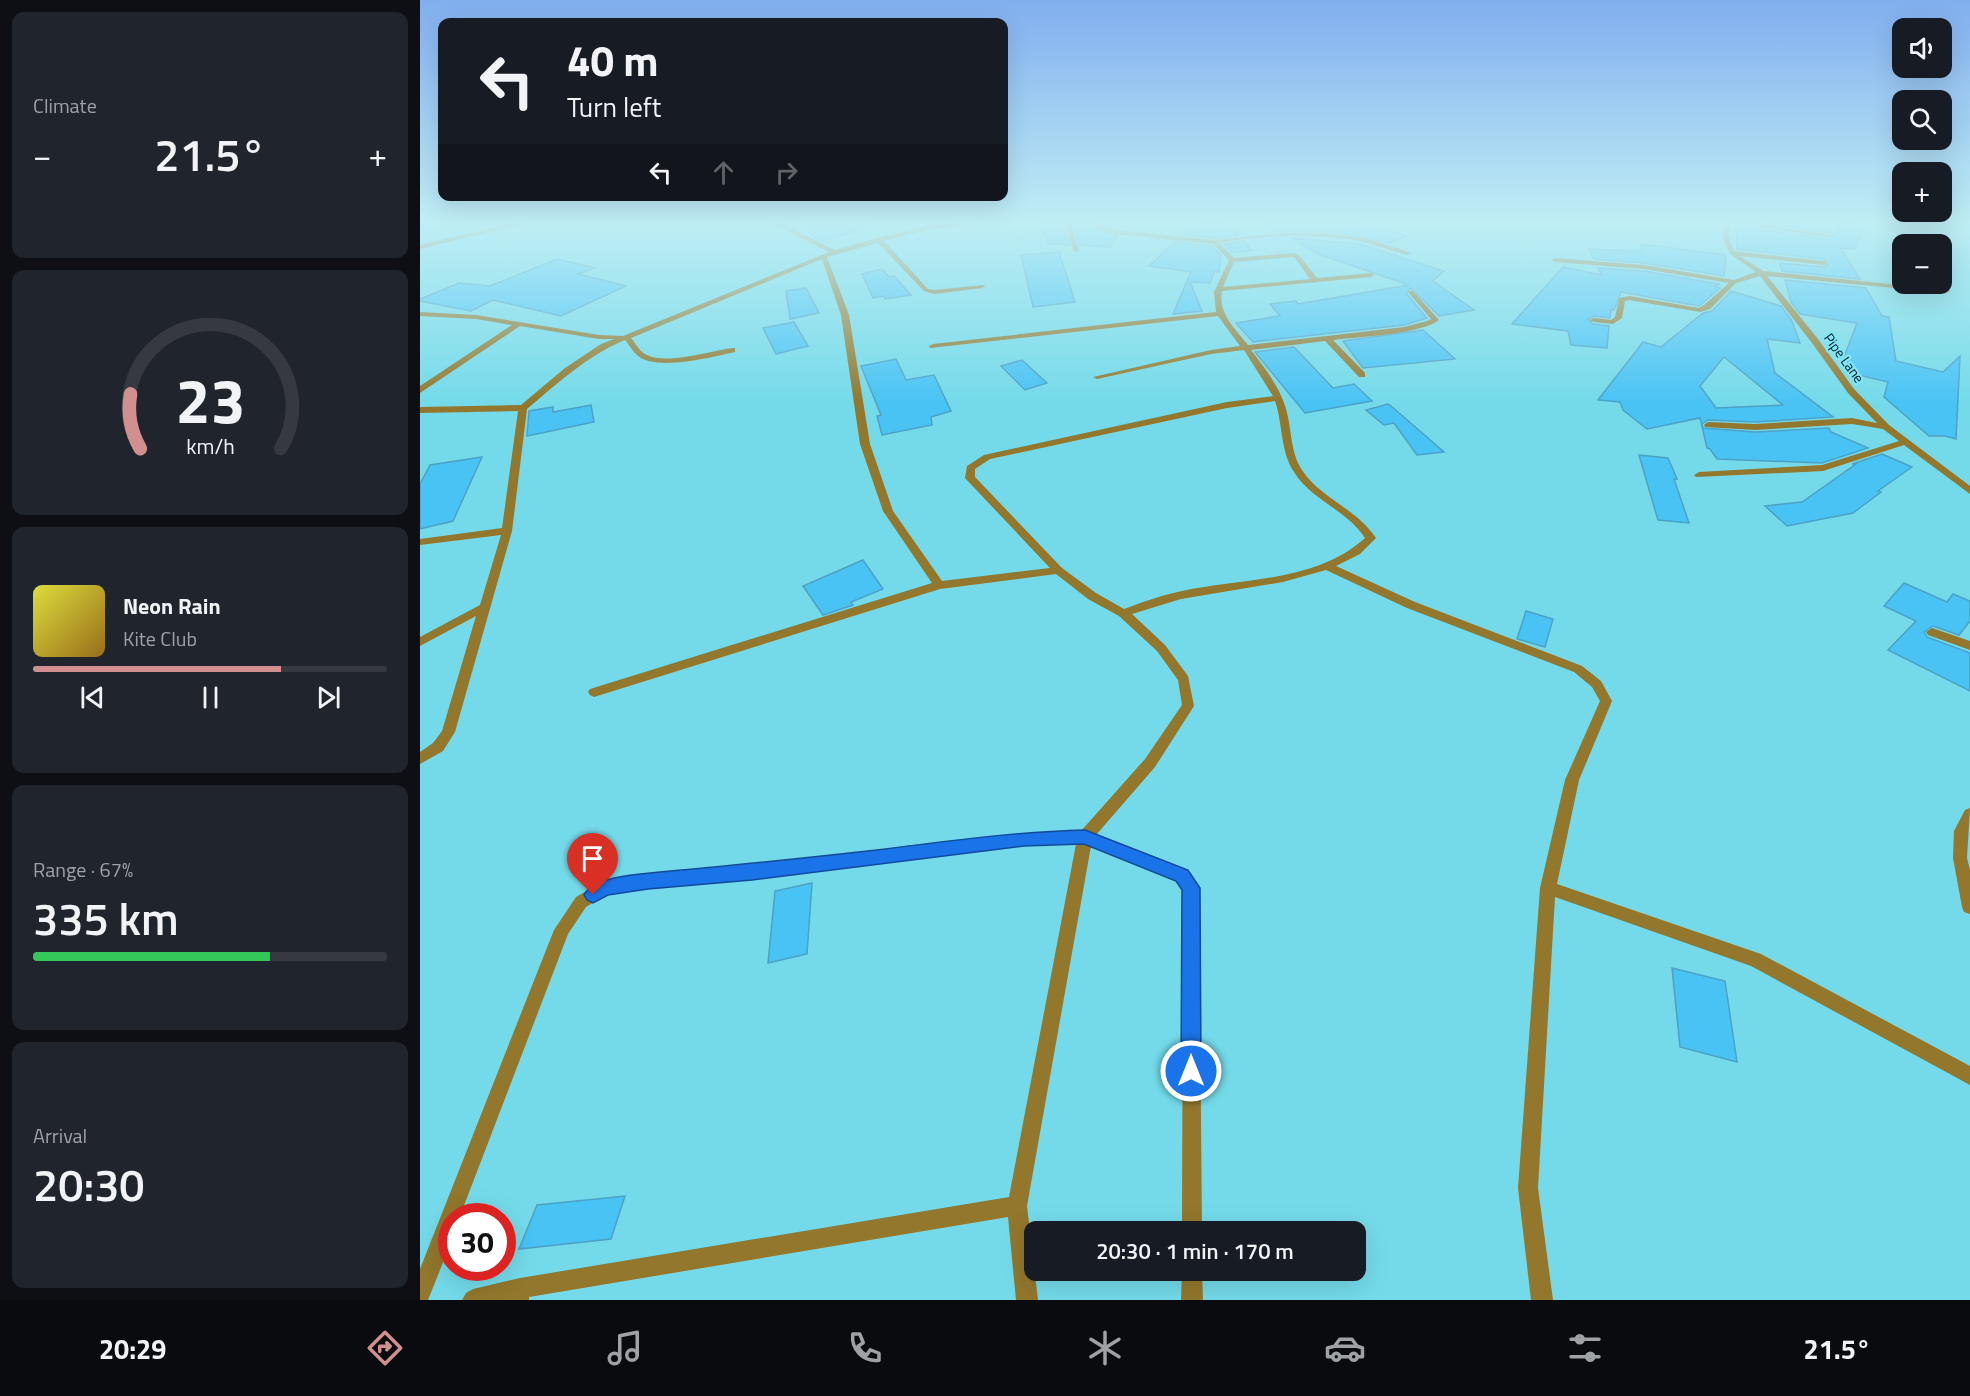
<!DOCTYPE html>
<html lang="en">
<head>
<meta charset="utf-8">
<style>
  :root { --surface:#171b24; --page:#20242c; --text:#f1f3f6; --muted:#9ea1a6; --line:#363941; --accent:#d1908f }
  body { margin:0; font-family:"Titillium Web",sans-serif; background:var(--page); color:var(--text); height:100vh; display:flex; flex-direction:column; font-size:22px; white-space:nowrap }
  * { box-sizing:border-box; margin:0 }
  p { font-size:20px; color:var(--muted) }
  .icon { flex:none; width:33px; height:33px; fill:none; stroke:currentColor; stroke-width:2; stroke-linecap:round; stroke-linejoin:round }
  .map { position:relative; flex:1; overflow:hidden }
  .details { display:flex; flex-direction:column; gap:12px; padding:12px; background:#0d0f14; width:420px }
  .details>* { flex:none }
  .guide { position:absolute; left:18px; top:18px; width:570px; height:183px; border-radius:12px; box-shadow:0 6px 24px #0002; background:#171b24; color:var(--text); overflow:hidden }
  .tools { position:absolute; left:1472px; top:18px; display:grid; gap:12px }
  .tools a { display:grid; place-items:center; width:60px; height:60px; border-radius:12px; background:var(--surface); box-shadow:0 6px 24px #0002; font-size:30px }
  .speed { position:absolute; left:18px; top:1203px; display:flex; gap:12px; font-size:30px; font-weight:700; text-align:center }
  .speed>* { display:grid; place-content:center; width:78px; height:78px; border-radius:50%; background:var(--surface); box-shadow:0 6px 24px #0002; line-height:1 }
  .speed .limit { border:9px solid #d22; background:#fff; color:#111 }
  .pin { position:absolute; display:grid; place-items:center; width:51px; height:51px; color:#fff; margin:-62px -26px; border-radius:50% 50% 50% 0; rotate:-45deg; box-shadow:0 0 6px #0007 }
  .pin .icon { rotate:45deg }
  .me { position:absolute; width:66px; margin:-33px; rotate:0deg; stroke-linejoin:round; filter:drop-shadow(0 0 4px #0008) }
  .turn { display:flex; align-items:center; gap:21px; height:126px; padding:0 30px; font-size:27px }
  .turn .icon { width:78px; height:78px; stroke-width:2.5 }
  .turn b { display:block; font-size:42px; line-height:51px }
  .lanes { display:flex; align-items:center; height:57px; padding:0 30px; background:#0003; justify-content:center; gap:30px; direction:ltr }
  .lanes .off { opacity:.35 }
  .big { font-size:45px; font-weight:600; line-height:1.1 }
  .details .tile { flex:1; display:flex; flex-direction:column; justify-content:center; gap:9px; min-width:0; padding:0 21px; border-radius:12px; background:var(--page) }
  .details .dial { align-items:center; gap:0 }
  .dial svg { height:156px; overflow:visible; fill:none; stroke:var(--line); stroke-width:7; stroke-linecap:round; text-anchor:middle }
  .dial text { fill:var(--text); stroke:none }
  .song { display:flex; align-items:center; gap:18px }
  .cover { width:72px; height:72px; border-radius:9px; background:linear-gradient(135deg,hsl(60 70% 55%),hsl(40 70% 35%)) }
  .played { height:6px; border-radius:3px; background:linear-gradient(90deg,var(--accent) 70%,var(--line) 70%) }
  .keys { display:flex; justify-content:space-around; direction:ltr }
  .heat { display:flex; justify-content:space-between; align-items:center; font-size:33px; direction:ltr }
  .charge { height:9px; border-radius:4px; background:linear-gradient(90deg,#34c759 67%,var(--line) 0) }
  .trip { position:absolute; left:604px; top:1221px; width:342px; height:60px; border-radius:12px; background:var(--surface); box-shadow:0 6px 24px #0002; font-weight:600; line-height:60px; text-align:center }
  .tab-bar { display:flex; height:96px; justify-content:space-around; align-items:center; background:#090b0e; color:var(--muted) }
  .tab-bar .icon { width:42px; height:42px }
  .tab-bar .on { color:var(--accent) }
  .tab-bar b { font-size:27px; color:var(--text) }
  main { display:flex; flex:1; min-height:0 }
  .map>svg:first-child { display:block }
  .building { fill:#49c3f4; stroke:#4ca1c5; stroke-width:1.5; fill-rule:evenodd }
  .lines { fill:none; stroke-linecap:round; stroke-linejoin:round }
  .minor { fill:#92772c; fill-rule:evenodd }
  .route { fill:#1a73e8; stroke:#114b97; stroke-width:1.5 }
  .labels { text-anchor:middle; stroke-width:4.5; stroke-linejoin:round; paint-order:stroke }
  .far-street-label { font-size:14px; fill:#001e23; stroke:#81e7f7 }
</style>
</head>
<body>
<main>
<section class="details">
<div class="tile"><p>Climate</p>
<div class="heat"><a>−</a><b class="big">21.5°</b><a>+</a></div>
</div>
<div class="tile dial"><svg viewBox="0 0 100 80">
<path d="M14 69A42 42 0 1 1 86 69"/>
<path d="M14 69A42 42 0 0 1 9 41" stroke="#d1908f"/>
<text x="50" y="56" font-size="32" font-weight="700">23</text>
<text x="50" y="72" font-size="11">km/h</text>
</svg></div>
<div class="tile">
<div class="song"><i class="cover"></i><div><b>Neon Rain</b><p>Kite Club</p></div></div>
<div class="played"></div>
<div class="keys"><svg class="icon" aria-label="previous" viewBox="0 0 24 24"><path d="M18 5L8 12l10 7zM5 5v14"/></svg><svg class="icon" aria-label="pause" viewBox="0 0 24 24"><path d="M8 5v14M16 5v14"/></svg><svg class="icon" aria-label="next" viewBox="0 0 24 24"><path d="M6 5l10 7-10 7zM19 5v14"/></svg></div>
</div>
<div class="tile"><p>Range · 67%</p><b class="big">335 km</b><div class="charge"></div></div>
<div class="tile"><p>Arrival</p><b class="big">20:30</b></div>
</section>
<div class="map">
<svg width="1550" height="1300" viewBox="0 0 1550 1300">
  <rect width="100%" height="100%" fill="#74dae9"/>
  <g class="building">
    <polygon points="380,221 452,221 453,226 402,241 394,237"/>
    <polygon points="619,221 642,221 650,245 629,244"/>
    <polygon points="652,221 655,221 697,236 691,247 659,245"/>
    <polygon points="782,221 804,221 818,235 795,238 763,235 772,226 786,226"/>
    <polygon points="844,221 921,221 934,232 949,224 986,236 969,243 917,232 861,231"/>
    <polygon points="1337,221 1365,221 1407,228 1411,233"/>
    <polygon points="1421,221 1444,225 1435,249 1420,248 1440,279 1362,271 1360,263 1404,267 1409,264 1404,259 1317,249 1317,226 1407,239 1412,235 1414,238"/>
    <polygon points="872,238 940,244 1024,271 1013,281 1054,310 1019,316 991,288 986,293 1007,318 984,325 833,342 816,323 860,316 850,304 876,301 878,304 989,285 898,254"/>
    <polygon points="824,241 832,250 812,253 804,244"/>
    <polygon points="755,242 792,246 801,255 799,272 794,272 790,283 770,282 782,311 753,314 771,272 729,266"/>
    <polygon points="1221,244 1306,255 1304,276 1224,263 1174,259 1169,249 1221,251"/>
    <polygon points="639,252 655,302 613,307 601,255"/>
    <polygon points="137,259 175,268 158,274 206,286 141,316 73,300 51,311 0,301 0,299 39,283 70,286"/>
    <polygon points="1143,267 1182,275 1178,268 1224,271 1299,284 1295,286 1300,288 1279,306 1201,292 1194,310 1191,310 1190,318 1174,316 1168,319 1173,324 1189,326 1187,348 1151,345 1148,331 1092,324"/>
    <polygon points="462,269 469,277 474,276 491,295 465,299 464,296 453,298 442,274"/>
    <polygon points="1365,280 1446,288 1462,316 1469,317 1476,361 1523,372 1540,356 1536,439 1525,436 1509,436 1464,397 1468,382 1426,372 1428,358 1424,357 1437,323 1380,314 1371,302"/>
    <polygon points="386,288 399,313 370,319 366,291"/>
    <path d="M1311,291L1361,306L1372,321L1380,343L1347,339L1355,373L1413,417L1335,422L1288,420L1282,424L1283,428L1335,432L1409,428L1411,432L1448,448L1402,463L1297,459L1290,449L1287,448L1280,418L1227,429L1203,410L1200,402L1178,400L1223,342L1241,347L1283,313L1292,311ZM1304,357L1363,405L1296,408L1280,386Z"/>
    <polygon points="374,322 388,346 356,354 343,328"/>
    <polygon points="1003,330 1035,359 943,368 923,341"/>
    <polygon points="874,347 913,388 934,384 952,401 885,413 835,352"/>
    <polygon points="476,359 486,380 514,375 531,411 511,417 512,425 462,435 457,416 461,415 441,366"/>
    <polygon points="602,360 627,383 605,390 581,366"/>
    <polygon points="968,404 971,406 1024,452 997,455 974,423 964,425 946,410"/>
    <polygon points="171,405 174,422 107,436 109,411 133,407 133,412"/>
    <polygon points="1462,454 1492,467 1458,491 1461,492 1433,513 1367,526 1345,506 1382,502 1436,464 1432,464"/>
    <polygon points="1219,455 1248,458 1257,479 1254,479 1269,523 1238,520"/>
    <polygon points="62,457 33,521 0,529 0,484 10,465"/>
    <polygon points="443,560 463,589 431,602 433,605 403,615 383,586"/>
    <polygon points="1484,583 1527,602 1533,594 1550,601 1550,621 1539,635 1513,626 1504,632 1507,637 1550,653 1550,691 1468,650 1496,621 1464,606"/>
    <polygon points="1106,611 1133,619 1125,647 1097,639"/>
    <polygon points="392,883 387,954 348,963 355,891"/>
    <polygon points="1252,968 1305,981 1317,1062 1260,1047"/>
    <polygon points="205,1196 191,1239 99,1249 117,1205"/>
  </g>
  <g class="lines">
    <g class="minor">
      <polygon points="0,221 6,221 0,223"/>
      <polygon points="102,221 113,221 0,249 0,245"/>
      <path d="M348,221H356L415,250L455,239L456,238L507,226L554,221H574L507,230L464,241L508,289L514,290L564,285L565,286L562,288L514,294L504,291L458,243L407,257L429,315L450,444L473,511L522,581L630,568L545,478L547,466L564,455L807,402L853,396L824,350L791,354L677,379L673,377L791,350L820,346L798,316L510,348L509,346L513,344L796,312L794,292L809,260L793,244L695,234L657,221H666L696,230L795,240L865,233L917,234L951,240L989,252L990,253L987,255C969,250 952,243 933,240C890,233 842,235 799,243L814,258L872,253L879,255L897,278L951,273L954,275L951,277L802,291C798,314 815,328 828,345L984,327L1007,321L1011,319L988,292L992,290L1019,320C1002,334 937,337 913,340L945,373V377H939L905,341L831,350C844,367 860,387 866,409C872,429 870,452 882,470C900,498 936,508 956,538L940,554L916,566L995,602L1162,666L1181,681L1192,701L1159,780L1137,884L1341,954L1550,1066V1085L1331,966L1135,897L1118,1188L1133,1300H1111L1098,1188L1120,888L1145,780L1180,701L1172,687L1154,672L987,608L906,570L863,582L761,599L712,614L745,645L768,676L774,706L735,767L676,835L767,871L779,888L782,1232H762L763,890L757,881L671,846L607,1206L618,1300H596L588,1217L109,1297V1300H42L46,1293L53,1289L100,1278L589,1197L656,844L605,845L331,879L228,888L187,894L166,907L148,934L40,1216H32V1240L8,1300H0V1269L134,930L156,897L184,881L228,874L331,865L605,833L661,831L725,759L762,705L758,680L737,651L699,616L668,599L636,574L520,589L174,697L170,695L168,692L170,689L512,583L463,511L440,444L421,315L402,259L211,338C216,344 220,352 227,355C246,365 291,351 312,348H315V352C292,357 242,370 221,358C214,354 210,346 205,340C168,355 138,383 107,409L92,531L35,732L23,751L0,764V752L13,743L22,731L56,616L0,646V637L60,605L81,535L0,545V539L82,528L98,411L0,413V407L101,405L145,368L181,344L194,339H179L100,326L0,393V386L92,325L56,319L0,316V312L56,315L179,335L203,336L409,252ZM872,257L875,258L890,279L803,287L814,262ZM855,401C863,424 860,451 874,472C891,500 927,510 945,538C897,582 823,578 762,591C742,595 723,602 704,609L676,593L642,568L555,477V469L570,459L807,408Z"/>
      <polygon points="644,221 650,221 659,252 654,251"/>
      <polygon points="923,221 948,221 935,226"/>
      <polygon points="1307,221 1323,221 1410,235 1407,237 1312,223 1308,235 1314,251 1404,261 1407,263 1404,265 1320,256 1343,271 1529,290 1531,291 1527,293 1347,276 1398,339 1434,389 1469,425 1550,486 1550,494 1484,445 1403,471 1276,477 1274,475 1279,472 1402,465 1479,441 1463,429 1432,424 1335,430 1285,427 1284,425 1288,422 1335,424 1432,418 1457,423 1428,393 1392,343 1340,276 1316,283 1290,309 1280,312 1209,300 1205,301 1202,318 1193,324 1174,322 1170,320 1174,318 1191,320 1195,317 1199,298 1209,296 1279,308 1284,305 1309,283 1224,269 1135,262 1132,260 1135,258 1224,265 1314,280 1336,272 1310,254 1302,235"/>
      <polygon points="1512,628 1550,641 1550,650 1508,635 1506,632"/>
      <polygon points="1550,808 1547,858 1550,870 1550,914 1544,912 1542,907 1533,858 1534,831 1545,810"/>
      <polygon points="762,1270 782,1270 783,1300 761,1300"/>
    </g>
  </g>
  <linearGradient id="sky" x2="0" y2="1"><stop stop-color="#81aeef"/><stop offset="0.55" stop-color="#c0eef5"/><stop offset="1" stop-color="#c0eef5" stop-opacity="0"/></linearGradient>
  <rect width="1550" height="403" fill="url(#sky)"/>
  <path class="route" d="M665,830L768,870L780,888L781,1071L778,1078L771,1081L764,1078L761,1071L762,890L756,881L664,844L604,846L332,880L228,889L188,895L173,903L167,900L164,895C173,876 220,874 240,872C312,866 384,858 457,850C526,841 595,832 665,830Z"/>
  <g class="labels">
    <g class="far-street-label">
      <text transform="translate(1424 358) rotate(54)" y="5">Pipe Lane</text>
    </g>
  </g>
</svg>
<div class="tools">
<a><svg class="icon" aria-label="sound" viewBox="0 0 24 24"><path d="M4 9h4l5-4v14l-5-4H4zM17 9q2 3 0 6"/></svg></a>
<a><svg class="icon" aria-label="search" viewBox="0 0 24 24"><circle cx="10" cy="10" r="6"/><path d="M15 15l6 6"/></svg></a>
<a>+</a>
<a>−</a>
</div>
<div class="speed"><div class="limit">30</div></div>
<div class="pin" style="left:173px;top:895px;background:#d93025"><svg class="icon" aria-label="arrive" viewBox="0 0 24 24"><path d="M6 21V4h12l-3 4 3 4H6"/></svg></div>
<svg class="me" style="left:771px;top:1071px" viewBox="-20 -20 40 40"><circle r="17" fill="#1a73e8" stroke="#fff" stroke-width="3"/><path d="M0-11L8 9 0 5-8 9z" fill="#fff"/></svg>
<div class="trip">20:30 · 1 min · 170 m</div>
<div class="guide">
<div class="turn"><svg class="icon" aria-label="left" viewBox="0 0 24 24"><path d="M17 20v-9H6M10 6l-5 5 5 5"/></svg><div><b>40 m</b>Turn left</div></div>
<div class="lanes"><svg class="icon" aria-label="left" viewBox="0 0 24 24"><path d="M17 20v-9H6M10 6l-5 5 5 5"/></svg><svg class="icon off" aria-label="ahead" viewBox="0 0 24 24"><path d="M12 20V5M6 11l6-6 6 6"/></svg><svg class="icon off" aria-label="right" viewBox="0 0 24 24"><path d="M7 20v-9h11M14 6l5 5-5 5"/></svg></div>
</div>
</div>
</main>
<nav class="tab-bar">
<b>20:29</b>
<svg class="icon on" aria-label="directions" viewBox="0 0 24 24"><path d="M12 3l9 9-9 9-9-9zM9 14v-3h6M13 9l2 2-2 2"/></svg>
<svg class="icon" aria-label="music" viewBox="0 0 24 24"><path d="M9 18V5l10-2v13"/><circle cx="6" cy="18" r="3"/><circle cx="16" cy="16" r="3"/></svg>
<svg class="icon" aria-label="phone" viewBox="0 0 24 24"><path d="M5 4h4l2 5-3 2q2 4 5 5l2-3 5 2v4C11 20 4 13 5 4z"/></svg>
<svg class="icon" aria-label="climate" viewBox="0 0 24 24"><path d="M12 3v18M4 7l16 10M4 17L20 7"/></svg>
<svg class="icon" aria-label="car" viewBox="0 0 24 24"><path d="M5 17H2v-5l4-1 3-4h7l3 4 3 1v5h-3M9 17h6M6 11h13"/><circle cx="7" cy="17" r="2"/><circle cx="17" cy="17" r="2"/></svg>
<svg class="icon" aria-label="filters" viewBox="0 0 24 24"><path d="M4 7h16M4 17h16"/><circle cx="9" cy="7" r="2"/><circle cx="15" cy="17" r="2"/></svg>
<b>21.5°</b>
</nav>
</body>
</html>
